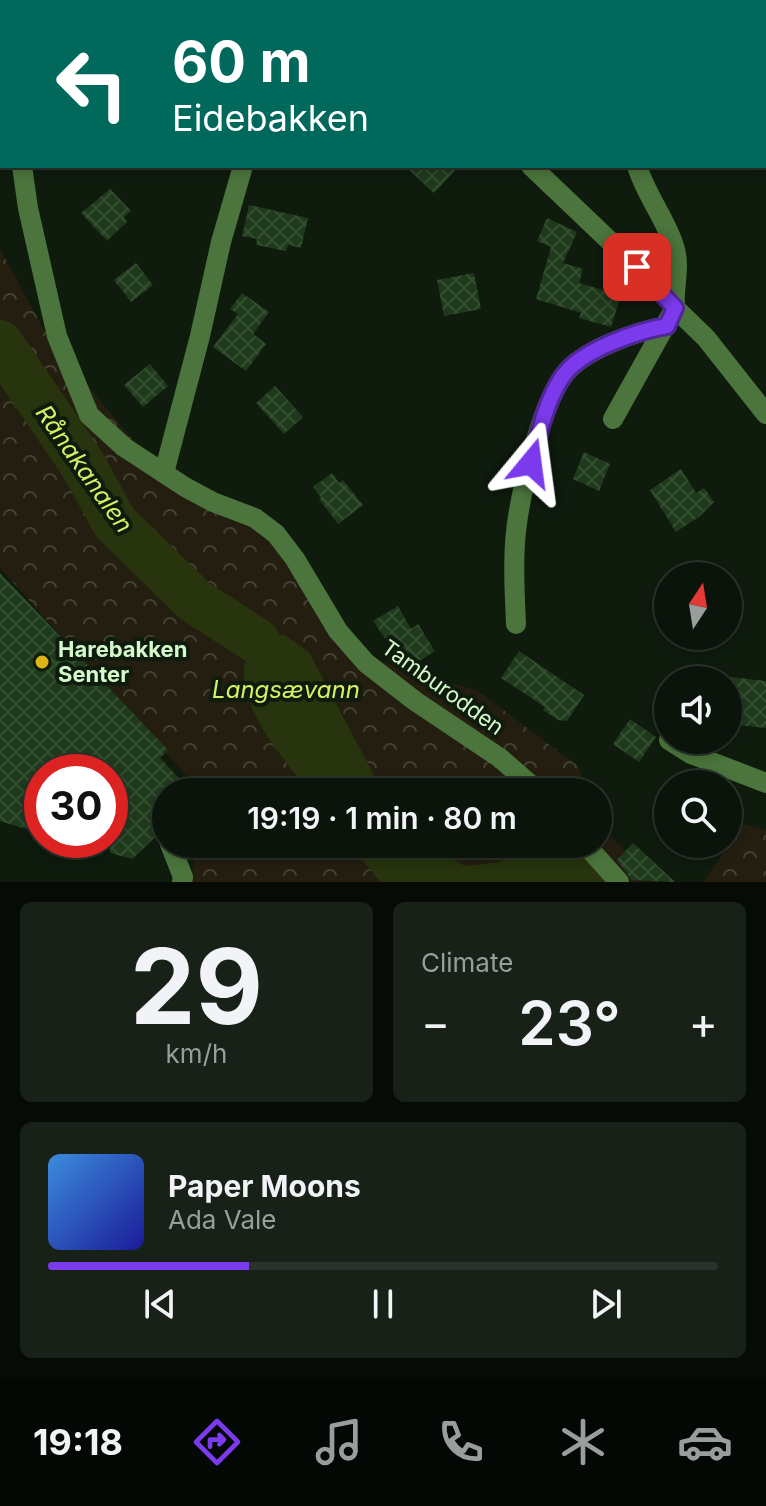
<!DOCTYPE html>
<html lang="en">
<head>
<meta charset="utf-8">
<style>
  :root { --surface:#0a140a; --page:#182118; --text:#f1f3f6; --muted:#999e9c; --line:#2a332b; --accent:#7c3aed }
  body { margin:0; font-family:Inter,sans-serif; background:var(--page); color:var(--text); height:100vh; display:flex; flex-direction:column; font-size:30px; white-space:nowrap }
  * { box-sizing:border-box; margin:0 }
  p { font-size:26px; color:var(--muted) }
  .icon { flex:none; width:44px; height:44px; fill:none; stroke:currentColor; stroke-width:2; stroke-linecap:round; stroke-linejoin:round }
  .map { position:relative; height:882px; overflow:hidden }
  .drawer { display:flex; flex-direction:column; gap:20px; padding:20px; background:#060b06; flex:1 }
  .drawer>* { flex:none }
  .banner { position:absolute; left:0px; top:0px; width:766px; height:168px; box-shadow:0 4px 12px #0003,0 0 0 2px var(--line); background:#00695c; color:#fff; overflow:hidden }
  .needle { width:52px; rotate:12deg }
  .buttons { position:absolute; left:654px; top:562px; display:grid; gap:16px }
  .buttons a { display:grid; place-items:center; width:88px; height:88px; border-radius:50%; background:var(--surface); box-shadow:0 4px 12px #0003,0 0 0 2px var(--line); font-size:40px }
  .speed { position:absolute; left:24px; top:754px; display:flex; gap:16px; font-size:40px; font-weight:700; text-align:center }
  .speed>* { display:grid; place-content:center; width:104px; height:104px; border-radius:50%; background:var(--surface); box-shadow:0 4px 12px #0003,0 0 0 2px var(--line); line-height:1 }
  .speed .limit { border:12px solid #d22; background:#fff; color:#111 }
  .pin { position:absolute; display:grid; place-items:center; width:68px; height:68px; color:#fff; margin:-34px; border-radius:16px; box-shadow:0 4px 12px #0006 }
  .me { position:absolute; width:88px; margin:-44px; rotate:16deg; stroke-linejoin:round; filter:drop-shadow(0 0 6px #0008) }
  .turn { display:flex; align-items:center; gap:28px; height:168px; padding:0 40px; font-size:36px }
  .turn .icon { width:104px; height:104px; stroke-width:2.5 }
  .turn b { display:block; font-size:56px; line-height:68px }
  .big { font-size:60px; font-weight:600; line-height:1.1 }
  .drawer .card { flex:1; display:flex; flex-direction:column; justify-content:center; gap:12px; min-width:0; padding:0 28px; border-radius:12px; background:var(--page) }
  .drawer .dial { align-items:center; gap:0 }
  .dial b { font-size:104px; line-height:1 }
  .song { display:flex; align-items:center; gap:24px }
  .cover { width:96px; height:96px; border-radius:12px; background:linear-gradient(135deg,hsl(210 70% 55%),hsl(240 70% 35%)) }
  .played { height:8px; border-radius:4px; background:linear-gradient(90deg,var(--accent) 30%,var(--line) 30%) }
  .keys { display:flex; justify-content:space-around; direction:ltr }
  .heat { display:flex; justify-content:space-between; align-items:center; font-size:44px; direction:ltr }
  .drawer .tiles { flex:1; display:grid; gap:20px; grid-template-columns:1fr 1fr }
  .card:last-child { grid-column:span 2 }
  .trip { position:absolute; left:152px; top:778px; width:460px; height:80px; border-radius:40px; background:var(--surface); box-shadow:0 4px 12px #0003,0 0 0 2px var(--line); font-weight:600; line-height:80px; text-align:center }
  .tabs { display:flex; height:128px; justify-content:space-around; align-items:center; background:#040804; color:var(--muted) }
  .tabs .icon { width:56px; height:56px }
  .tabs .current { color:var(--accent) }
  .tabs b { font-size:36px; color:var(--text) }
  .map>svg:first-child { display:block }
  .forest { fill:url(#forest-crowns) }
  .water { fill:#27340d }
  .lines { fill:none; stroke-linecap:round; stroke-linejoin:round }
  .river { stroke:#27340d; stroke-width:46 }
  .building { fill:url(#building-cross-hatch) }
  .minor { stroke:#4b753c; stroke-width:20 }
  .route-casing { stroke:#51269a; stroke-width:20 }
  .route { stroke:#7c3aed; stroke-width:14 }
  .poi-dot { fill:#dbb516; stroke:#0e1b0d; stroke-width:3 }
  .labels { text-anchor:middle; stroke-width:8; stroke-linejoin:round; paint-order:stroke }
  .poi-label { font-size:22px; font-weight:bold; fill:#d4facc; stroke:#0e1b0d; text-anchor:start }
  .street-label { font-size:22px; fill:#d4facc; stroke:#0e1b0d }
  .water-label { font-size:24px; font-style:italic; fill:#d8ef64; stroke:#0e1b0d }
</style>
</head>
<body>
<div class="map">
<svg width="766" height="882" viewBox="0 0 766 882">
  <defs>
    <pattern id="forest-crowns" width="20" height="18" patternUnits="userSpaceOnUse" patternTransform="scale(2)"><rect width="20" height="18" fill="#241e11"/><path d="M2 6a3 3 0 1 1 6 0M12 15a3 3 0 1 1 6 0" fill="none" stroke="#434032"/></pattern>
    <pattern id="building-cross-hatch" width="8" height="8" patternUnits="userSpaceOnUse" patternTransform="scale(2)"><rect width="8" height="8" fill="#1e3a1b"/><path d="M0 0l8 8M0 8l8-8" fill="none" stroke="#334e30"/></pattern>
  </defs>
  <rect width="100%" height="100%" fill="#0e1b0d"/>
  <g class="forest">
    <polygon points="720,0 766,0 766,92 764,2 719,2"/>
    <polygon points="0,249 49,339 145,455 276,529 354,653 478,691 578,766 589,792 383,792 309,652 258,634 244,665 276,750 309,792 201,792 0,568"/>
    <polygon points="598,816 604,829 655,882 616,882 598,844"/>
    <polygon points="744,824 766,830 766,882 703,882"/>
    <polygon points="196,844 349,844 380,882 191,882"/>
    <polygon points="427,844 527,844 500,862 465,866"/>
  </g>
  <g class="water">
    <path d="M258,633L285,635L309,652L383,792H309C284,759 241,712 244,668C245,656 256,645 258,633Z"/>
    <polygon points="349,844 427,844 465,866 500,862 527,844 577,844 616,882 380,882"/>
  </g>
  <g class="lines">
    <polyline class="river" points="0,343 83,465 115,523 195,601 257,641"/>
  </g>
  <g class="building">
    <polygon points="405,166 459,166 434,193"/>
    <polygon points="110,189 131,211 124,217 127,222 107,241 81,213"/>
    <polygon points="249,205 308,218 301,248 288,245 286,251 256,245 257,239 242,236"/>
    <polygon points="547,218 577,232 563,263 583,269 579,283 621,295 611,327 579,318 581,313 536,299 551,247 537,241"/>
    <polygon points="136,263 153,285 131,302 114,280"/>
    <polygon points="474,273 481,309 444,316 437,280"/>
    <polygon points="242,293 269,312 253,334 266,344 246,371 213,347 238,314 230,309"/>
    <polygon points="150,364 168,386 143,407 124,385"/>
    <polygon points="275,386 303,417 284,434 256,403"/>
    <polygon points="584,452 610,464 599,491 573,479"/>
    <polygon points="681,469 696,493 704,488 714,502 700,516 676,532 650,490"/>
    <polygon points="332,473 339,483 343,480 363,505 338,524 319,499 321,497 313,487"/>
    <polygon points="0,573 168,750 160,758 192,792 166,792 166,827 132,859 110,853 110,772 42,772 42,834 0,821"/>
    <polygon points="398,606 411,629 418,624 435,651 406,670 373,621"/>
    <polygon points="519,651 584,695 567,721 558,720 543,710 545,707 501,678"/>
    <polygon points="728,677 766,681 766,728 728,724"/>
    <polygon points="630,719 656,737 639,762 613,744"/>
    <polygon points="633,843 675,882 632,880 617,860"/>
  </g>
  <g class="lines">
    <g class="minor">
      <polyline points="350,0 352,2"/>
      <polyline points="607,0 607,2"/>
      <polyline points="71,2 74,0"/>
      <polyline points="22,166 28,208 57,336 89,415 124,447 185,487 213,502 255,518 276,534 295,559 338,631 366,663 415,701 500,758 539,792"/>
      <polyline points="531,166 658,287 675,308 706,338 766,414"/>
      <path d="M613,419L675,308C673,288 681,266 674,246C666,220 646,195 637,166"/>
      <polyline points="164,473 200,336 221,242 243,166"/>
      <path d="M516,624C515,598 513,571 515,544C517,504 540,407 564,375C582,350 637,331 667,326"/>
      <polyline points="669,740 691,754 766,783"/>
      <polyline points="170,844 183,877 182,882"/>
      <polyline points="585,844 619,882"/>
    </g>
  </g>
  <g class="lines">
    <g class="route-casing">
      <path id="route" d="M531,463C539,434 546,400 563,376C581,350 637,331 667,326L675,308L637,267"/>
    </g>
    <use href="#route" class="route"/>
  </g>
  <circle class="poi-dot" cx="42" cy="662" r="8"/>
  <g class="labels">
    <g class="poi-label">
      <text x="58" y="657">Harebakken<tspan x="58" dy="25">Senter</tspan></text>
    </g>
    <g class="street-label">
      <text transform="translate(443 687) rotate(36)" y="8">Tamburodden</text>
    </g>
    <g class="water-label">
      <text transform="translate(84 469) rotate(55)" y="8">Rånakanalen</text>
      <text x="286" y="698">Langsævann</text>
    </g>
  </g>
</svg>
<div class="buttons">
<a><svg class="needle" viewBox="-14 -14 28 28"><path d="M0-13l5 13h-10z" fill="#e53935"/><path d="M0 13l5-13h-10z" fill="#999e9c"/></svg></a>
<a><svg class="icon" aria-label="sound" viewBox="0 0 24 24"><path d="M4 9h4l5-4v14l-5-4H4zM17 9q2 3 0 6"/></svg></a>
<a><svg class="icon" aria-label="search" viewBox="0 0 24 24"><circle cx="10" cy="10" r="6"/><path d="M15 15l6 6"/></svg></a>
</div>
<div class="speed"><div class="limit">30</div></div>
<div class="pin" style="left:637px;top:267px;background:#d93025"><svg class="icon" aria-label="arrive" viewBox="0 0 24 24"><path d="M6 21V4h12l-3 4 3 4H6"/></svg></div>
<svg class="me" style="left:531px;top:463px" viewBox="-20 -20 40 40"><path d="M0-17L14 15 0 8-14 15z" fill="#7c3aed" stroke="#fff" stroke-width="4"/></svg>
<div class="trip">19:19 · 1 min · 80 m</div>
<div class="banner">
<div class="turn"><svg class="icon" aria-label="left" viewBox="0 0 24 24"><path d="M17 20v-9H6M10 6l-5 5 5 5"/></svg><div><b>60 m</b>Eidebakken</div></div>
</div>
</div>
<section class="drawer">
<div class="tiles">
<div class="card dial"><b>29</b><p>km/h</p></div>
<div class="card"><p>Climate</p>
<div class="heat"><a>−</a><b class="big">23°</b><a>+</a></div>
</div>
<div class="card">
<div class="song"><i class="cover"></i><div><b>Paper Moons</b><p>Ada Vale</p></div></div>
<div class="played"></div>
<div class="keys"><svg class="icon" aria-label="previous" viewBox="0 0 24 24"><path d="M18 5L8 12l10 7zM5 5v14"/></svg><svg class="icon" aria-label="pause" viewBox="0 0 24 24"><path d="M8 5v14M16 5v14"/></svg><svg class="icon" aria-label="next" viewBox="0 0 24 24"><path d="M6 5l10 7-10 7zM19 5v14"/></svg></div>
</div>
</div>
</section>
<nav class="tabs">
<b>19:18</b>
<svg class="icon current" aria-label="directions" viewBox="0 0 24 24"><path d="M12 3l9 9-9 9-9-9zM9 14v-3h6M13 9l2 2-2 2"/></svg>
<svg class="icon" aria-label="music" viewBox="0 0 24 24"><path d="M9 18V5l10-2v13"/><circle cx="6" cy="18" r="3"/><circle cx="16" cy="16" r="3"/></svg>
<svg class="icon" aria-label="phone" viewBox="0 0 24 24"><path d="M5 4h4l2 5-3 2q2 4 5 5l2-3 5 2v4C11 20 4 13 5 4z"/></svg>
<svg class="icon" aria-label="climate" viewBox="0 0 24 24"><path d="M12 3v18M4 7l16 10M4 17L20 7"/></svg>
<svg class="icon" aria-label="car" viewBox="0 0 24 24"><path d="M5 17H2v-5l4-1 3-4h7l3 4 3 1v5h-3M9 17h6M6 11h13"/><circle cx="7" cy="17" r="2"/><circle cx="17" cy="17" r="2"/></svg>
</nav>
</body>
</html>
